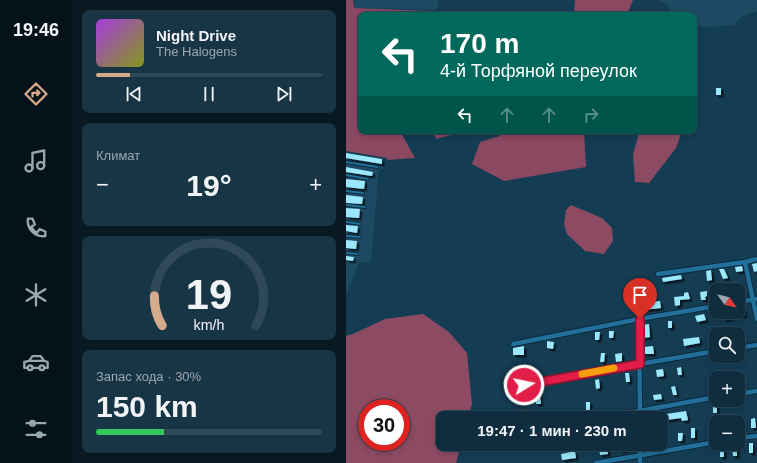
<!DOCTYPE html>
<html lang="ru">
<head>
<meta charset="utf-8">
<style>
  :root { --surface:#0f2d3e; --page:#183545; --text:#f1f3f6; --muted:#9ba8b0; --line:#2f4958; --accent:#d6ab8b }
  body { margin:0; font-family:Helvetica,sans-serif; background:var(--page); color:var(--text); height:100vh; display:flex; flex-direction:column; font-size:15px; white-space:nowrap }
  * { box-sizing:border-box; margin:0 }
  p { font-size:13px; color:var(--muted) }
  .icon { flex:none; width:22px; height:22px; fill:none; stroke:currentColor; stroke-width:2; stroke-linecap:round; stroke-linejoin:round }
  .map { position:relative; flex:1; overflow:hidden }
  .side { display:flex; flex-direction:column; gap:10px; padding:10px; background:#081922; width:274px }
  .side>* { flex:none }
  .hud { position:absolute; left:12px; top:12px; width:339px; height:122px; border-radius:8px; box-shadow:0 2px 6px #0003,0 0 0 1px var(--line); background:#00695c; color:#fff; overflow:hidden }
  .needle { width:26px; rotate:124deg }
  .fabs { position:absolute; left:363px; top:283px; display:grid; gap:8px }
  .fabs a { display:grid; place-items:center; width:36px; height:36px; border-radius:8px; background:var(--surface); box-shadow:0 2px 6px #0003,0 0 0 1px var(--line); font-size:20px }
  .speed { position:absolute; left:12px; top:399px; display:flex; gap:8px; font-size:20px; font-weight:700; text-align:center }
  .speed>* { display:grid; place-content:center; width:52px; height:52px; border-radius:50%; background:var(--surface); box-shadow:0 2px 6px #0003,0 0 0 1px var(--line); line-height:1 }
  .speed .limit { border:6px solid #d22; background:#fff; color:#111 }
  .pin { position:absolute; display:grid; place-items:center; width:34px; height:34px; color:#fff; margin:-41px -17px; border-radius:50% 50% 50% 0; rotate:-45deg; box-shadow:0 0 4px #0007 }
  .pin .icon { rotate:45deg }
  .me { position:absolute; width:44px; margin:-22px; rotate:80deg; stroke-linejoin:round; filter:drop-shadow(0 0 3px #0008) }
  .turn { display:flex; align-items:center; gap:14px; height:84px; padding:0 16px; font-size:18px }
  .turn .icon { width:52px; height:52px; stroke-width:2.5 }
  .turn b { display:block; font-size:28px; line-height:34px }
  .lanes { display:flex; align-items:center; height:38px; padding:0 16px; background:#0003; justify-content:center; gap:20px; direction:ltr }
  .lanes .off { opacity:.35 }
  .big { font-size:30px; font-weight:700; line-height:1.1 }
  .side .widget { flex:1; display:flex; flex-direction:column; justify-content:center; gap:6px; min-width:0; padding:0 14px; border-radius:8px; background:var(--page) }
  .side .dial { align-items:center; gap:0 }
  .dial svg { height:104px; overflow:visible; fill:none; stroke:var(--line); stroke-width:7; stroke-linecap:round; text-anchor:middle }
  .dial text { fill:var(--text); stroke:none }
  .song { display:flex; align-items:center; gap:12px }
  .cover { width:48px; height:48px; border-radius:6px; background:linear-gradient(135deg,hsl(280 70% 55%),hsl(70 70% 35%)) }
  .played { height:4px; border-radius:2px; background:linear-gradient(90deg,var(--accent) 15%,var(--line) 15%) }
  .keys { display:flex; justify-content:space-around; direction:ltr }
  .heat { display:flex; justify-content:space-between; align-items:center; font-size:22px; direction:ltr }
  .charge { height:6px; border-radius:3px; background:linear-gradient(90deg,#34c759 30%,var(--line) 0) }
  .trip { position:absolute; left:90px; top:411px; width:232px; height:40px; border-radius:8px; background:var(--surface); box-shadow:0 2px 6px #0003,0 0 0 1px var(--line); font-weight:700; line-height:40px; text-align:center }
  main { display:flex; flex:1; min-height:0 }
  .tabs { display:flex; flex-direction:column; width:72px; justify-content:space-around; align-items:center; background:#061219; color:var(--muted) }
  .tabs .icon { width:28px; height:28px }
  .tabs .selected { color:var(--accent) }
  .tabs b { font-size:18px; color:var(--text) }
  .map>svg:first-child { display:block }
  .built { fill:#1d4962 }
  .green { fill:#8c4b63; fill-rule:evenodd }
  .forest { fill:#8b4861 }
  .building { fill:#9be7fc; filter:url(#shadow) }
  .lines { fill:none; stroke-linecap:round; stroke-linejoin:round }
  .service-casing { stroke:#0a2230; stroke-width:3.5 }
  .minor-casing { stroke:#0a2230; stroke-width:6 }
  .service { stroke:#21709b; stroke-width:2 }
  .minor { stroke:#21709b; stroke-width:4.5 }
  .route-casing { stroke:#92132f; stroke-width:10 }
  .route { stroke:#e11d48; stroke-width:7 }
  .slow { stroke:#f59e0b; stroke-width:7 }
</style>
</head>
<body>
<main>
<nav class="tabs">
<b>19:46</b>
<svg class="icon selected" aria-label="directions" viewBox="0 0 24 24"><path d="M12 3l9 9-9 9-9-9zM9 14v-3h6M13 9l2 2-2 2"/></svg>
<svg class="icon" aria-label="music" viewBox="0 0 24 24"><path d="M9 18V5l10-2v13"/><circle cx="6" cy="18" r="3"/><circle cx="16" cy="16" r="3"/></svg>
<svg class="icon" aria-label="phone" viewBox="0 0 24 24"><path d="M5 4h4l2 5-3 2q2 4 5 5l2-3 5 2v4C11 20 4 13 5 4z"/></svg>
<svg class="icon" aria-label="climate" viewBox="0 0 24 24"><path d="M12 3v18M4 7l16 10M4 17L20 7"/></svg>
<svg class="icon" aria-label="car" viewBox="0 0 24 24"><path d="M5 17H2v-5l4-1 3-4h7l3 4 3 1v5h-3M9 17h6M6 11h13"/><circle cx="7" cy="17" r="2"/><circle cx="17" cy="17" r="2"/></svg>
<svg class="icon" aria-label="filters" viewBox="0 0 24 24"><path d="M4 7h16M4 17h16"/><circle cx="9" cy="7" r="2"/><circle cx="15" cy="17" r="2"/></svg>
</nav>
<section class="side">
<div class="widget">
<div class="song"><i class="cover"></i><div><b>Night Drive</b><p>The Halogens</p></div></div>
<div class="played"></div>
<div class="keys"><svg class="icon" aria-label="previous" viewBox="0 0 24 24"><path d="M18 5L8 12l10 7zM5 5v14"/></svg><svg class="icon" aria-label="pause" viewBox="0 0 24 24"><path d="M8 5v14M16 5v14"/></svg><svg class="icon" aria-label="next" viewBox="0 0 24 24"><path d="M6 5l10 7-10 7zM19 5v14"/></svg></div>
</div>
<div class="widget"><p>Климат</p>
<div class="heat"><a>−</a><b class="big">19°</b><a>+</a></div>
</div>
<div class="widget dial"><svg viewBox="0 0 100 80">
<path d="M14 69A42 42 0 1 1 86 69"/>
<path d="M14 69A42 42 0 0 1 8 46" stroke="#d6ab8b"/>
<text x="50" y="56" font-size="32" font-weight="700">19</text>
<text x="50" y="72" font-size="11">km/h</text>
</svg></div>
<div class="widget"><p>Запас хода · 30%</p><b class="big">150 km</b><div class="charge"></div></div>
</section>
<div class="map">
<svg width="411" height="463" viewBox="0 0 411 463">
  <defs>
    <filter id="shadow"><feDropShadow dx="2.5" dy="2.5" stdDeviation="0" flood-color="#0009"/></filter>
  </defs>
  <rect width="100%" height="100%" fill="#143c53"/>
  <g class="built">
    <polygon points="7,0 93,0 91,10 8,8"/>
    <polygon points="313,0 411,0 411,11 395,17 388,25 365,27 348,26 348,15 325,15 323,6"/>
    <polygon points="0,154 38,161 37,169 33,168 25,263 13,262 0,296"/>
  </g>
  <g class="green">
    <polygon points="294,131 336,131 330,148 303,183 289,182 287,154"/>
    <polygon points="225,205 256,218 266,228 267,241 258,254 239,251 221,234 218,224 220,210"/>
    <path d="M77,314L103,332L121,353L126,404L122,418H97V444H115L110,463H0V336L7,334L39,319ZM21,408H55V442H21Z"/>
  </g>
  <g class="forest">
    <polygon points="0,0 7,0 8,8 161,14 15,15 15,131 54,131 69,158 41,160 41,158 0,151"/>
    <polygon points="229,0 287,0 281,15 228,15"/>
    <polygon points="87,131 120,131 90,139"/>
    <polygon points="153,131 238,131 240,167 158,181 126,164 134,142 154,136"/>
  </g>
  <g class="building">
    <rect x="370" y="88" width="5" height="7"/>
    <polygon points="0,153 36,159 36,164 0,158"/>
    <polygon points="0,167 27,172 26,176 0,172"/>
    <polygon points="0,179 19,181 18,189 0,187"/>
    <polygon points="0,195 17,197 16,204 0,203"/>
    <polygon points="0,208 14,209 13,218 0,217"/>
    <polygon points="0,225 12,226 11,233 0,231"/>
    <polygon points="0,240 11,241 10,249 0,248"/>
    <polygon points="0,256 8,257 7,261 0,260"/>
    <polygon points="411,263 411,271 408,272 406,264"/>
    <polygon points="396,266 397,271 390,272 389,267"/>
    <polygon points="373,269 378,269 382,278 377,279"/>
    <polygon points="365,270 366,280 361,281 360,271"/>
    <polygon points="335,275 336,279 317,282 316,278"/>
    <polygon points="361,291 361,296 359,297 360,300 355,300 354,292"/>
    <polygon points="342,292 344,299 334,300 334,305 329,306 328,297 338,296 338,293"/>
    <polygon points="297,300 303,300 303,302 314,301 315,308 296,310"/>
    <polygon points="398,307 399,315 394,316 393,308"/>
    <polygon points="376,312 385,312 386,318 378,320"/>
    <polygon points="358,314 360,320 351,322 349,316"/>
    <rect x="322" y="321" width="4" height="7"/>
    <polygon points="303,324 304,337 297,338 297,325"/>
    <polygon points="263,331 268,331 267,338 263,338"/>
    <polygon points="249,332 254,332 253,340 249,340"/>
    <polygon points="353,337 354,343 338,346 337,339"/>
    <polygon points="201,341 208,342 207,349 201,348"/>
    <polygon points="178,346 178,355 167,355 167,348"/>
    <polygon points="307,346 308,354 297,354 297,347"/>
    <polygon points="255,353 259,353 258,362 254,362"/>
    <polygon points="276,353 276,361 270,362 269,354"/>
    <polygon points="335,367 336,375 332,375 331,368"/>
    <polygon points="317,369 318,376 311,377 310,370"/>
    <polygon points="279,373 283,373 284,382 280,382"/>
    <polygon points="253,379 254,388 250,389 249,380"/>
    <polygon points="329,386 331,395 327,395 325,387"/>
    <polygon points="175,390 180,390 180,399 176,399"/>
    <polygon points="194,394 195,404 190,404 189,395"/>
    <polygon points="315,394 316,399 308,400 307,395"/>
    <rect x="240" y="402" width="4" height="10"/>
    <rect x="367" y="403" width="4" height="10"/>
    <polygon points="340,411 342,420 336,421 335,418 321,420 320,414"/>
    <polygon points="182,414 183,418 171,418 171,416"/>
    <polygon points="409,418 410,428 405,428 405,419"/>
    <rect x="393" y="422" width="4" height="8"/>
    <rect x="345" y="428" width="4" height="10"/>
    <polygon points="332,433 337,433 336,441 332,441"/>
    <rect x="403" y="443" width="4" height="10"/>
    <polygon points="274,444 282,444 282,450 274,451"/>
    <polygon points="261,447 262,454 254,455 253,448"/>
    <rect x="374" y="447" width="4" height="10"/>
    <polygon points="386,447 391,447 391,456 387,456"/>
    <polygon points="229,451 230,458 216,460 215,454"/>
  </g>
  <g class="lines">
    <g class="service-casing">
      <g id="service">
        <polyline points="0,162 31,167"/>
        <polyline points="0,175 22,179"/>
        <polyline points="0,191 17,193"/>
        <polyline points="0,205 19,207"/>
        <polyline points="0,222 14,224"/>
        <polyline points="0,236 14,237"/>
        <polyline points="0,253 11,254"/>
      </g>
    </g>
    <g class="minor-casing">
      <g id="minor">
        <polyline points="399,262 411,319"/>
        <polyline points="312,274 399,262 411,259"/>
        <polyline points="392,302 411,299"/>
        <polyline points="293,319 294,418"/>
        <polyline points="167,344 293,319 370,306"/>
        <polyline points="392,348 411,345"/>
        <polyline points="178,385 294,364 370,351"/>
        <polyline points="392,394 411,391"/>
        <polyline points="255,418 370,397"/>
        <polyline points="392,438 411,436"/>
        <polyline points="250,463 370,442"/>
        <polyline points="294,463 294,444"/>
      </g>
    </g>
    <use href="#service" class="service"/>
    <use href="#minor" class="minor"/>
  </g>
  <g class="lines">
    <g class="route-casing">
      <polyline id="route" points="178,385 294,364 294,319"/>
    </g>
    <use href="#route" class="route"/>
    <polyline class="slow" points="236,374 268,368"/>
  </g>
</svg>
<div class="fabs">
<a><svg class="needle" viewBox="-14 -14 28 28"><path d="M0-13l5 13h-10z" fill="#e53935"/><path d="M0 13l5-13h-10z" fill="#9ba8b0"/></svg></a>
<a><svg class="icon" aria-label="search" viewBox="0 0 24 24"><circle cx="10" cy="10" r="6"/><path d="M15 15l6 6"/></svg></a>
<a>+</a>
<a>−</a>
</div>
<div class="speed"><div class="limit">30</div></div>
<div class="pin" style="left:294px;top:319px;background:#d93025"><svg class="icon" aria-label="arrive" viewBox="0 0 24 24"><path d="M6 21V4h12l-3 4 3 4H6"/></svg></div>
<svg class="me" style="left:178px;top:385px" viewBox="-20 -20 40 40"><circle r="17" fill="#e11d48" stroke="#fff" stroke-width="3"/><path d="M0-11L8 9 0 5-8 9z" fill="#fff"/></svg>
<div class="trip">19:47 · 1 мин · 230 m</div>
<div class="hud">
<div class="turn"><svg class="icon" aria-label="left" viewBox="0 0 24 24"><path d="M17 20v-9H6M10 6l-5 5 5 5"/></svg><div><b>170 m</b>4-й Торфяной переулок</div></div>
<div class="lanes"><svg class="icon" aria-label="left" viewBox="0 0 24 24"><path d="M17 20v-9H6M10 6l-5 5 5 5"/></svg><svg class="icon off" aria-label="ahead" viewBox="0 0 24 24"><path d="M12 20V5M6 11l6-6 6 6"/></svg><svg class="icon off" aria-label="ahead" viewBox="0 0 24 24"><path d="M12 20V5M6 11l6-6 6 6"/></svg><svg class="icon off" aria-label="right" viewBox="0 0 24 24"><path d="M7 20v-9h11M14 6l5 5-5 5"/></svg></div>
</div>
</div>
</main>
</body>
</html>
